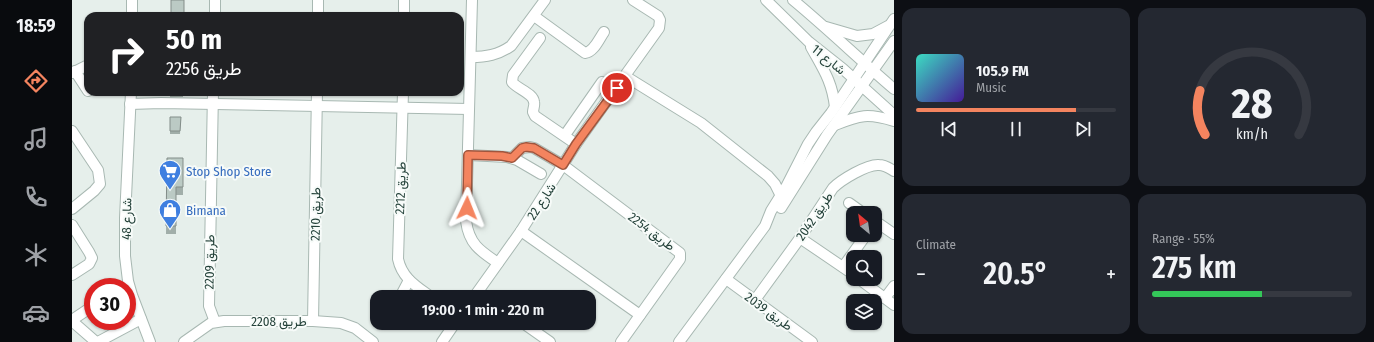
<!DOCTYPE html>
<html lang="en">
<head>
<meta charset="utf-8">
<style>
  :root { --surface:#171b24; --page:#242831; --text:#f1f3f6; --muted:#9ea1a6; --line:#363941; --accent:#f4845f }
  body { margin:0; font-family:"Fira Sans Condensed",Vazirmatn,sans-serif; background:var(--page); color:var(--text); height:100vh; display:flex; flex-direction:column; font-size:15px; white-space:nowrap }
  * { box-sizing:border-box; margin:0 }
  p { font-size:13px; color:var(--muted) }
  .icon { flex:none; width:22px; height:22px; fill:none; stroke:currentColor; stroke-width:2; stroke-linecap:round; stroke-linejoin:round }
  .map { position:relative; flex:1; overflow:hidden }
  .details { display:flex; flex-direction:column; gap:8px; padding:8px; background:#0d0f14; width:480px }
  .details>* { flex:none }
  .hud { position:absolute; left:12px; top:12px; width:380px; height:84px; border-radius:12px; box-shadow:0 1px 3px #0004; background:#202124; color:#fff; overflow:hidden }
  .needle { width:26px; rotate:331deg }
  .buttons { position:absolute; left:774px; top:206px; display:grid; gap:8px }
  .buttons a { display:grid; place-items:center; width:36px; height:36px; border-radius:8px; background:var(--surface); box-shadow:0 1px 3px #0004; font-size:20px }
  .speed { position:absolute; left:12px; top:278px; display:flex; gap:8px; font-size:20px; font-weight:700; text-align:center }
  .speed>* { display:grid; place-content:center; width:52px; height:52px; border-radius:50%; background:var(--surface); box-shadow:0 1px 3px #0004; line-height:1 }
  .speed .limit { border:6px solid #d22; background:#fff; color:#111 }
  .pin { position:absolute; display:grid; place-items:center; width:34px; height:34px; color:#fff; margin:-17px; border:2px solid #fff; border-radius:50%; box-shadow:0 1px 4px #0007 }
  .me { position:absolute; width:44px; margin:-22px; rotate:2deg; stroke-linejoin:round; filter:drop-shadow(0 0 3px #0008) }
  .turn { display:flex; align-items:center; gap:14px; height:84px; padding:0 16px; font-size:18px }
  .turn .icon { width:52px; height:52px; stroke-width:2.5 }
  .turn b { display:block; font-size:28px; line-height:34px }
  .big { font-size:30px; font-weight:600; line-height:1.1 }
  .details .card { flex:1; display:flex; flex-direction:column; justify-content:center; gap:6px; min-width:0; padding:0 14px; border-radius:12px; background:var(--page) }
  .details .dial { align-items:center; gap:0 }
  .dial svg { height:104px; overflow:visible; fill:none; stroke:var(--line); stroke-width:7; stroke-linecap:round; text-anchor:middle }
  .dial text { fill:var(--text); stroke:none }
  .song { display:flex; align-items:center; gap:12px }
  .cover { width:48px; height:48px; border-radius:6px; background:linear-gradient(135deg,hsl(170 70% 55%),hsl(260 70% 35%)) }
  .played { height:4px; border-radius:2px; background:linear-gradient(90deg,var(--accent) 80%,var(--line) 80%) }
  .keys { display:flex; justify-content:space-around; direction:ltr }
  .heat { display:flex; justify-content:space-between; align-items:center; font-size:22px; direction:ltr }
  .charge { height:6px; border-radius:3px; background:linear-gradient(90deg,#34c759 55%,var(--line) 0) }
  .details .tiles { flex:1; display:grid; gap:8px; grid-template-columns:repeat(2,1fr) }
  .trip { position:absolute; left:298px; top:290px; width:226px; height:40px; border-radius:12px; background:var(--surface); box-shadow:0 1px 3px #0004; font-weight:600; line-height:40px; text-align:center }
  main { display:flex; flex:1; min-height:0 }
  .tabs { display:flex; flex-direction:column; width:72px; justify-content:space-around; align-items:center; background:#090b0e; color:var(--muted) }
  .tabs .icon { width:28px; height:28px }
  .tabs .active { color:var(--accent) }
  .tabs b { font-size:18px; color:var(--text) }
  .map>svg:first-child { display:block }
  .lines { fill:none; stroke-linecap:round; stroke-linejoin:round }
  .minor-casing { stroke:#a8b8b2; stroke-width:12 }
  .minor { stroke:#fff; stroke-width:10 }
  .wall { fill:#a1aea9 }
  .building { fill:#bbcac4; stroke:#838d89 }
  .route-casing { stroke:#9f563e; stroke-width:10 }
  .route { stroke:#f4845f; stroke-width:7 }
  .labels { text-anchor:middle; stroke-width:4; stroke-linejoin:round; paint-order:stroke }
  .street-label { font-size:13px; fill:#24423a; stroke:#f7fbf9 }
  .shop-label { font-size:13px; fill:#366cbe; stroke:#f7fbf9; text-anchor:start }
</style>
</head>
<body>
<main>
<nav class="tabs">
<b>18:59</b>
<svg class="icon active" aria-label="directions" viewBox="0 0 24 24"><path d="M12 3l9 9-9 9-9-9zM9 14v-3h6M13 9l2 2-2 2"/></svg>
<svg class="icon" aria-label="music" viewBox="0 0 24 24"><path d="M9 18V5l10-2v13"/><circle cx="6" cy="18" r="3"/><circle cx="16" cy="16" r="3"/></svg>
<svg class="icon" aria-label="phone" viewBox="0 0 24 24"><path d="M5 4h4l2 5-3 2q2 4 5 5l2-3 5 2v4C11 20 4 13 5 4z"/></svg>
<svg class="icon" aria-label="climate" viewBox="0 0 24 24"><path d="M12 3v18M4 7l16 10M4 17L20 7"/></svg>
<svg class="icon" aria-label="car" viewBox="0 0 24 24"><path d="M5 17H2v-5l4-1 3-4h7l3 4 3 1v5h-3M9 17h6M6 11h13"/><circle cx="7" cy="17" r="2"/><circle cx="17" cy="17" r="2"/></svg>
</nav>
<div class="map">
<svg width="822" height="342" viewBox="0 0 822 342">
  <rect width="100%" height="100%" fill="#e6efeb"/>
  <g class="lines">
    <g class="minor-casing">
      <g id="minor">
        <polyline points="60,0 60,16"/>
        <path d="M400,0L394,221C397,244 408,251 426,263"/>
        <polyline points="694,0 737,42 771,69 822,115"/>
        <path d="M721,0C756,29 788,60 822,89"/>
        <polyline points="143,16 143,0"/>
        <polyline points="246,16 246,0"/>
        <polyline points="332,16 332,0"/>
        <path d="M462,16L513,53C522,52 527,39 532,32"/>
        <polyline points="754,27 785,36 801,34 816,26"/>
        <path d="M468,38L441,75L440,82C445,89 461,93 462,102C463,105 461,109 461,112L463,116L504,144"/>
        <path d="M739,47C751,69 760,81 763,107"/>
        <path d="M399,57C414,57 426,55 439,46L473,0"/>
        <polyline points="3,71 16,91"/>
        <polyline points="0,73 16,65"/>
        <polyline points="553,76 629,123 696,176 703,184 709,196"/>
        <polyline points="59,92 53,218 53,256 56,281 60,295 78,342"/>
        <polyline points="141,92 137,306 143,322"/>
        <path d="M331,92L326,259C330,278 344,286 359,297"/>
        <polyline points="58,104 89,103 397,109"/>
        <path d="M763,125C788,115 796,113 822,121"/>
        <polyline points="0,131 26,170 28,184 22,191 0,209"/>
        <polyline points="493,135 530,82"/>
        <polyline points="396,155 435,157 445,160 469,174"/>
        <polyline points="440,158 450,148 458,147 462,148 491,165 608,253 608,259 549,342"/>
        <polyline points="777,203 791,213"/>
        <polyline points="709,208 755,135 822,41"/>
        <polyline points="803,221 822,234"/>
        <polyline points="0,225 17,252 20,258 17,264 0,275"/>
        <polyline points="449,231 568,315"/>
        <polyline points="728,238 781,274"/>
        <polyline points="771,267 794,235"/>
        <polyline points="654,279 740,342"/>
        <polyline points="787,279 822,305"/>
        <polyline points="328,297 337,280"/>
        <polyline points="402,297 449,231 504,144 587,28 588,20 586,16 561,0"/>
        <polyline points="813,298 822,286"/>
        <path d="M683,300L728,238L761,188C769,180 795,164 807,165C813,165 817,168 822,171"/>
        <polyline points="0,320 21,306"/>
        <polyline points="0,321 24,342"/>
        <polyline points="241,321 245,92"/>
        <polyline points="451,323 478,342"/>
        <polyline points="26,342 69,319"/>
        <polyline points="112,342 139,323 152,321 241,321 269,323 283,328 301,342"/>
        <polyline points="370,342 383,323"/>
        <polyline points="607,342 693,226 699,211 714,187 736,144 744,132 759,113 822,19"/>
      </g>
    </g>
    <use href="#minor" class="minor"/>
  </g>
  <g class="wall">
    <rect x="98" y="92" width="13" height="5"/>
    <polygon points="98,117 109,117 108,134 98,134"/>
    <polygon points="95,158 111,158 111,195 104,195 104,234 94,234"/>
  </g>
  <g class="building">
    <rect x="99" y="0" width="13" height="16"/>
    <polygon points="98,117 109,117 108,131 98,131"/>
    <polygon points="95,158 111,158 111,187 104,187 104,226 94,226"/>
    <polygon points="50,284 50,287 43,287 46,285"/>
  </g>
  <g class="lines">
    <g class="route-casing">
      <polyline id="route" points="395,208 396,155 430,156 440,158 450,148 454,147 462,148 491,165 504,144 545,88"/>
    </g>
    <use href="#route" class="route"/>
  </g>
  <defs>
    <g id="supermarket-pin" transform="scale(1.15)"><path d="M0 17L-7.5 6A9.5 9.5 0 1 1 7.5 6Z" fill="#3f7fe0" stroke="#f7fbf9"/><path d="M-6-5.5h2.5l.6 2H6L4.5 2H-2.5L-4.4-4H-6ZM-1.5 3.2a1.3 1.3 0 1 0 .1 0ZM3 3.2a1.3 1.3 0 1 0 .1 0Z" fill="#fff"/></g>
    <g id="shop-pin" transform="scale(1.15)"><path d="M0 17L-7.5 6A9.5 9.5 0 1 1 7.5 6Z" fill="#3f7fe0" stroke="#f7fbf9"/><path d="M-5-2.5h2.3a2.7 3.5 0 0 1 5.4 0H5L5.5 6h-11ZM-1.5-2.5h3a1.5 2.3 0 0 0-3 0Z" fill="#fff"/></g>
  </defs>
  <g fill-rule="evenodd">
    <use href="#supermarket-pin" x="98" y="171"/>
    <use href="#shop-pin" x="98" y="210"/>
  </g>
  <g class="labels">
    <g class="street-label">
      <text transform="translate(757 59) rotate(39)" y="5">شارع 11</text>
      <text transform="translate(328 188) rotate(-88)" y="5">طريق 2212</text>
      <text transform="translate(469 201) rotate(-57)" y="5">شارع 22</text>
      <text transform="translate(243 214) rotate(-89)" y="5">طريق 2210</text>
      <text transform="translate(742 216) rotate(-56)" y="5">طريق 2042</text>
      <text transform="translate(54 219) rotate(-89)" y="5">شارع 48</text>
      <text transform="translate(580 231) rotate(37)" y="5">طريق 2254</text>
      <text transform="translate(137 262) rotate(-89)" y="5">طريق 2209</text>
      <text transform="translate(697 311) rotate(36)" y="5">طريق 2039</text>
      <text x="207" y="326">طريق 2208</text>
    </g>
    <g class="shop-label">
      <text x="114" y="176">Stop Shop Store</text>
      <text x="114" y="215">Bimana</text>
    </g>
  </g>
</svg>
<div class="buttons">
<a><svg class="needle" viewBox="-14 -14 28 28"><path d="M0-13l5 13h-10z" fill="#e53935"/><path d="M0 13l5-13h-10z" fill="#9ea1a6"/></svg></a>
<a><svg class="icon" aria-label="search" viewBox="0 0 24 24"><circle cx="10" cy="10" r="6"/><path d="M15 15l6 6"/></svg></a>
<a><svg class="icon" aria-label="layers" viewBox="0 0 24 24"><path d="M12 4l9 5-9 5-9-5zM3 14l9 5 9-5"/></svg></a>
</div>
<div class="speed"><div class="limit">30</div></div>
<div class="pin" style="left:545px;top:88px;background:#d93025"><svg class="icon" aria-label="arrive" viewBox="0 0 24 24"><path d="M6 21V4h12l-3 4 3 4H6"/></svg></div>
<svg class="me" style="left:395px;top:208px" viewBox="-20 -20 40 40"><path d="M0-17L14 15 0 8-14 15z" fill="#f4845f" stroke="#fff" stroke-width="4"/></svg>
<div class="trip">19:00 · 1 min · 220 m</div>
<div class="hud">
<div class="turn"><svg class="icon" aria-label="right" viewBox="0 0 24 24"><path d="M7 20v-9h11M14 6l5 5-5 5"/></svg><div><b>50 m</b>طريق 2256</div></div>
</div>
</div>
<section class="details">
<div class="tiles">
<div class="card">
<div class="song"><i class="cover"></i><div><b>105.9 FM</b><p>Music</p></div></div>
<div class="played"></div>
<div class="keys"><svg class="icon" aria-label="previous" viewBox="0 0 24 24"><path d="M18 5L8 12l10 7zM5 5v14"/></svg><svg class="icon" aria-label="pause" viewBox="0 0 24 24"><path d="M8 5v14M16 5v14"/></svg><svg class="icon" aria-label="next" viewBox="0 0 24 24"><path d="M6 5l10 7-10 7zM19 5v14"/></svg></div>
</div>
<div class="card dial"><svg viewBox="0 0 100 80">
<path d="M14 69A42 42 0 1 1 86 69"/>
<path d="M14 69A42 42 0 0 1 10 35" stroke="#f4845f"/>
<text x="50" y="56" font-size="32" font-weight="700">28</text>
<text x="50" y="72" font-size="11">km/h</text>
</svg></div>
<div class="card"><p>Climate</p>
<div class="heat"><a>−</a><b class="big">20.5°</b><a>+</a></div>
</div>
<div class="card"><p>Range · 55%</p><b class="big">275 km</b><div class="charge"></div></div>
</div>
</section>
</main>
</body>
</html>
